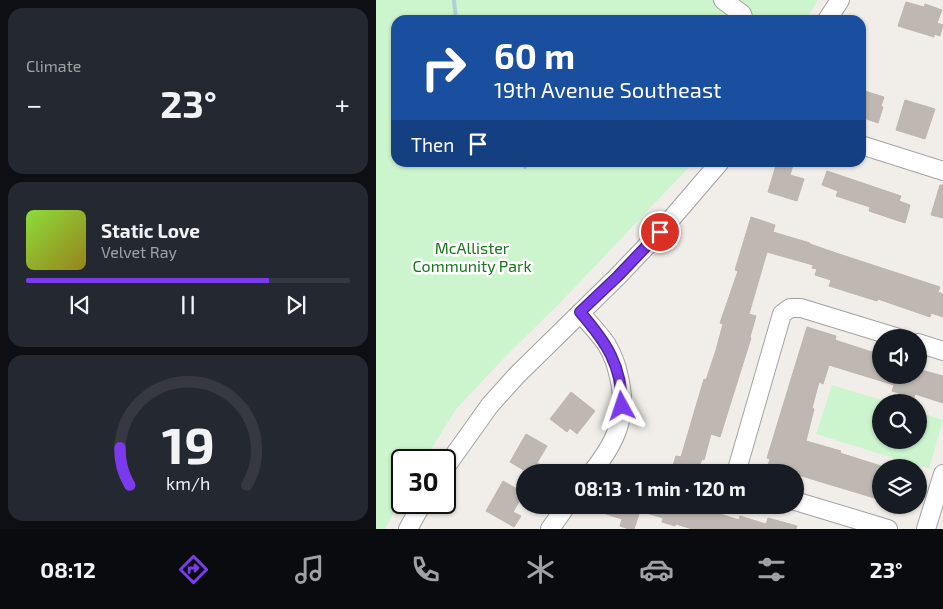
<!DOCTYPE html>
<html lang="en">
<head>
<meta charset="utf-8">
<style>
  :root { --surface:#171b24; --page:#242831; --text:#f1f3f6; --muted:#9ea1a6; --line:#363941; --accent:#7c3aed }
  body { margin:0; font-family:"Exo 2",sans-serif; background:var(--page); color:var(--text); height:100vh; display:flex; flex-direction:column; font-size:19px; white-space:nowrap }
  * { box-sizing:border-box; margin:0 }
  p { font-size:16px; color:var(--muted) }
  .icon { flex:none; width:28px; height:28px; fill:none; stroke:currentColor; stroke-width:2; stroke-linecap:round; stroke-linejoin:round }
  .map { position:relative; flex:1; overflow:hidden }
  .details { display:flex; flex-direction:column; gap:8px; padding:8px; background:#0d0f14; width:376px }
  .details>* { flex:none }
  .banner { position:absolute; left:15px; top:15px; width:475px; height:152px; border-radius:15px; box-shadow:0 1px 4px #0004; background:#1a4fa0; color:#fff; overflow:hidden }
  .buttons { position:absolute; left:496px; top:329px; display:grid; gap:10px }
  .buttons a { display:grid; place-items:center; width:55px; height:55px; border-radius:50%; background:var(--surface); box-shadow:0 1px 4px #0004; font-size:25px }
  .speed { position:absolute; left:15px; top:449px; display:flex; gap:10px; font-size:25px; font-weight:700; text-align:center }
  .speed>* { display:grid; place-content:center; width:65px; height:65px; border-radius:50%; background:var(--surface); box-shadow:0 1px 4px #0004; line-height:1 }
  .speed .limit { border:2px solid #111; border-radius:8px; background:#fff; color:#111 }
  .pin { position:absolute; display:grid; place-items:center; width:42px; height:42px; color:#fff; margin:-21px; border:2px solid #fff; border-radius:50%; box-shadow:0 1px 5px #0007 }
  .me { position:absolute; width:55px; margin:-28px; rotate:355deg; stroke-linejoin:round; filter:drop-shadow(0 0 4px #0008) }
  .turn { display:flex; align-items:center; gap:18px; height:105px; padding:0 20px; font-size:22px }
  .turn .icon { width:65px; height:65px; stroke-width:2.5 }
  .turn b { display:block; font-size:35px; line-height:42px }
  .then { display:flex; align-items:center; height:48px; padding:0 20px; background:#0003; gap:10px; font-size:19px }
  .big { font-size:38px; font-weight:700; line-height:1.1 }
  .details .tile { flex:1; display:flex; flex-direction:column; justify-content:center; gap:8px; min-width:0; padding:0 18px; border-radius:15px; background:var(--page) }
  .details .dial { align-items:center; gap:0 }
  .dial svg { height:130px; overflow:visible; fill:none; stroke:var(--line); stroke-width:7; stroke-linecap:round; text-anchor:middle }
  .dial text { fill:var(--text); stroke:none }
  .song { display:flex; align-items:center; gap:15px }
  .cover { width:60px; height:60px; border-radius:8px; background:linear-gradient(135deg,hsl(90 70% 55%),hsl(50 70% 35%)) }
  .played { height:5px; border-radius:2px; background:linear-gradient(90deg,var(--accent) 75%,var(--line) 75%) }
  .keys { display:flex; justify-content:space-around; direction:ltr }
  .heat { display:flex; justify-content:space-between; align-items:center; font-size:28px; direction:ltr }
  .trip { position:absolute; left:140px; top:464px; width:288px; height:50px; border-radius:25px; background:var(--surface); box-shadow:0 1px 4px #0004; font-weight:700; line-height:50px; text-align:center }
  .menu { display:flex; height:80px; justify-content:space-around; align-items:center; background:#090b0e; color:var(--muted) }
  .menu .icon { width:35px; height:35px }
  .menu .current { color:var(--accent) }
  .menu b { font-size:22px; color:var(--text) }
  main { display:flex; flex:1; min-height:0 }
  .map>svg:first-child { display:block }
  .park { fill:#ccf5ce }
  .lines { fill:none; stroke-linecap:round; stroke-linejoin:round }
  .stream { stroke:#afd1d9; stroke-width:4 }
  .building { fill:#beb7b2; stroke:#c1b5ad }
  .minor-casing { stroke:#a2a2a2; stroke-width:20 }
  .minor { stroke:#fff; stroke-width:18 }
  .route-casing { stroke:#51269a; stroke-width:12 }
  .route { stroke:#7c3aed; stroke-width:9 }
  .labels { text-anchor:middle; stroke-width:5; stroke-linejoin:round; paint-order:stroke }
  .park-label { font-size:16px; fill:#18771d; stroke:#fff }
</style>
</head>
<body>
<main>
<section class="details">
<div class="tile"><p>Climate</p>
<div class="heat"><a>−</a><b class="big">23°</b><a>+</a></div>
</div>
<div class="tile">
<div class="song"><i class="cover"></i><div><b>Static Love</b><p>Velvet Ray</p></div></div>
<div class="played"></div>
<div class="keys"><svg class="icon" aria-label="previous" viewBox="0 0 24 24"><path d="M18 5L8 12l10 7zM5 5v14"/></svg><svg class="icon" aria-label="pause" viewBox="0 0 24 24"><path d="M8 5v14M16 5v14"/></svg><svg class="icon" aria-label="next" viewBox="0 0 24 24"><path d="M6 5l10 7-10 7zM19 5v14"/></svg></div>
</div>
<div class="tile dial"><svg viewBox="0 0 100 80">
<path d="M14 69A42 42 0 1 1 86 69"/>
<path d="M14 69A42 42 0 0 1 8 46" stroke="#7c3aed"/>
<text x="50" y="56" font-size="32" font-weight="700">19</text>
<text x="50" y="72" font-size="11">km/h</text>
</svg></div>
</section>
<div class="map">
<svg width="567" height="529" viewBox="0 0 567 529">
  <rect width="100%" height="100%" fill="#f1eee9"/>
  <g class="park">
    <polygon points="0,0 442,0 430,20 20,20 20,162 317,163 183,304 130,356 81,408 48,460 26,460 26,498 9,529 0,529"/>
    <polygon points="456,385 512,402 505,402 505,440 542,440 543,412 567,420 553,469 440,434"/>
  </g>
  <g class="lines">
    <g class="stream">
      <polyline points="78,0 80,20"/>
      <polyline points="148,162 149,167"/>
    </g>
  </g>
  <g class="building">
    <polygon points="530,2 548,7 549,4 566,10 561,23 567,25 564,36 558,34 558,37 522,26"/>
    <polygon points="485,90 508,97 505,106 507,107 502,123 485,117"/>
    <polygon points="529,100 559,109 549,139 520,130"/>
    <polygon points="401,162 418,162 414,175 428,179 421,201 392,192"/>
    <polygon points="451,171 525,196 523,201 534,205 529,223 493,211 494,207 460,196 462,191 446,185"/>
    <polygon points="564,185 567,185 567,218 555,215"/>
    <polygon points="375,217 399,225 397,232 434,243 434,244 460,253 564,287 562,292 567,294 567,317 555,313 554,317 502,299 501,301 453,286 455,280 439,275 441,269 436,268 437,265 391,252 373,314 380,316 374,337 375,338 344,437 335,434 328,460 326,459 321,472 295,472 300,456 305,457 328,379 330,380 340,350 347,324 344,323 362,271 359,270"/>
    <polygon points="431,327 460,336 459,340 505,355 505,375 542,375 542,369 567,376 567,403 539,394 538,398 516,391 518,385 453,365 447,384 443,382 436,408 438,409 430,441 465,451 464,453 505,466 505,500 419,474 419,472 398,472 399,467 392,465 394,459 391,458"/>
    <polygon points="195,392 219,411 201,434 194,428 191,432 174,419"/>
    <polygon points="150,434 171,446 161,463 178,472 151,472 134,462"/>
    <polygon points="127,481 148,493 137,512 145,516 138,527 110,511"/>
    <polygon points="208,505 315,505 363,520 364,516 390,524 392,518 421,526 420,529 316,529 300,524 299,526 286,522 287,518 264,511 258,529 253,529 244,526 246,519 208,507"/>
  </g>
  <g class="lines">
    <g class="minor-casing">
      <g id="minor">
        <polyline points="347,0 366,14 368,20"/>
        <polyline points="451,20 464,0"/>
        <polyline points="485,145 567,171"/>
        <path d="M204,313C213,323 223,333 231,345C236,354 240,363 242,373C253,414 241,441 216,472"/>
        <polyline points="542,343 567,351"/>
        <polyline points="69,468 114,405 141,375 242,276 284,232 344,162"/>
        <polyline points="363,472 362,466 406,314 414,308 425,308 523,338"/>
        <polyline points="419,501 512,529"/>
        <polyline points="32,529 47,502"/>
        <polyline points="174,529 191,505"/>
        <polyline points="550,529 567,474"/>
      </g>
    </g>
    <use href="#minor" class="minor"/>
  </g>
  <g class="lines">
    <g class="route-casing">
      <path id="route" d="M246,406C246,365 230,342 204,312L242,276L284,232"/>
    </g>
    <use href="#route" class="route"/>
  </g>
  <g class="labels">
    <g class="park-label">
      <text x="96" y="254">McAllister<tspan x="96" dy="18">Community Park</tspan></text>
    </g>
  </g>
</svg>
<div class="buttons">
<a><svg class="icon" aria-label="sound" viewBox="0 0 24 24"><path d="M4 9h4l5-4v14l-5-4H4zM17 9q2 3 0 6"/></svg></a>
<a><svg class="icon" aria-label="search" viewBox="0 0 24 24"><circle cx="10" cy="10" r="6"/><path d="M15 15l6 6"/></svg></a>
<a><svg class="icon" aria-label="layers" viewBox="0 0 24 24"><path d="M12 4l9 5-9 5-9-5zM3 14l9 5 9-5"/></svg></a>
</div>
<div class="speed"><div class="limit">30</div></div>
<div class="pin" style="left:284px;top:232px;background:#d93025"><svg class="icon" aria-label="arrive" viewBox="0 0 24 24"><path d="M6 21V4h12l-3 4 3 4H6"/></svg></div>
<svg class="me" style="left:246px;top:406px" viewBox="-20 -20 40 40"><path d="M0-17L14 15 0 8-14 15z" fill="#7c3aed" stroke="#fff" stroke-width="4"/></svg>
<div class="trip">08:13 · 1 min · 120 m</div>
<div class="banner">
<div class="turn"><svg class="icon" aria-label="right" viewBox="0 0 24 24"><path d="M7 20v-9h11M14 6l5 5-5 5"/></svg><div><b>60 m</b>19th Avenue Southeast</div></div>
<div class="then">Then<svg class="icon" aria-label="arrive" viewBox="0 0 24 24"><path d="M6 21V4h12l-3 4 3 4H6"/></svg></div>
</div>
</div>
</main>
<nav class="menu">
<b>08:12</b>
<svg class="icon current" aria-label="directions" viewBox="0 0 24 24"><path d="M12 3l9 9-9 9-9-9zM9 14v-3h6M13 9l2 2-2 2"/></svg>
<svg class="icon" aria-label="music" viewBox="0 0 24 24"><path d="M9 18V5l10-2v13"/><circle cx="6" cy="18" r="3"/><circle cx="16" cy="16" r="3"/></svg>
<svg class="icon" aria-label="phone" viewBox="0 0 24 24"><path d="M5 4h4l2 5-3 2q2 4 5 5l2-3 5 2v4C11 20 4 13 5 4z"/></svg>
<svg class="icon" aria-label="climate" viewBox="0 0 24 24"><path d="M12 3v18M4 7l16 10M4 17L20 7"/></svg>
<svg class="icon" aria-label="car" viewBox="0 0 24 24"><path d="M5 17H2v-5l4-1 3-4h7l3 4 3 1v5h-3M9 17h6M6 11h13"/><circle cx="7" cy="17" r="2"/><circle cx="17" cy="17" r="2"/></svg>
<svg class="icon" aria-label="filters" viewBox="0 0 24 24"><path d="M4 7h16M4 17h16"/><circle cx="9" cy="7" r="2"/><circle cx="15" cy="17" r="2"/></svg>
<b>23°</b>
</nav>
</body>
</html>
